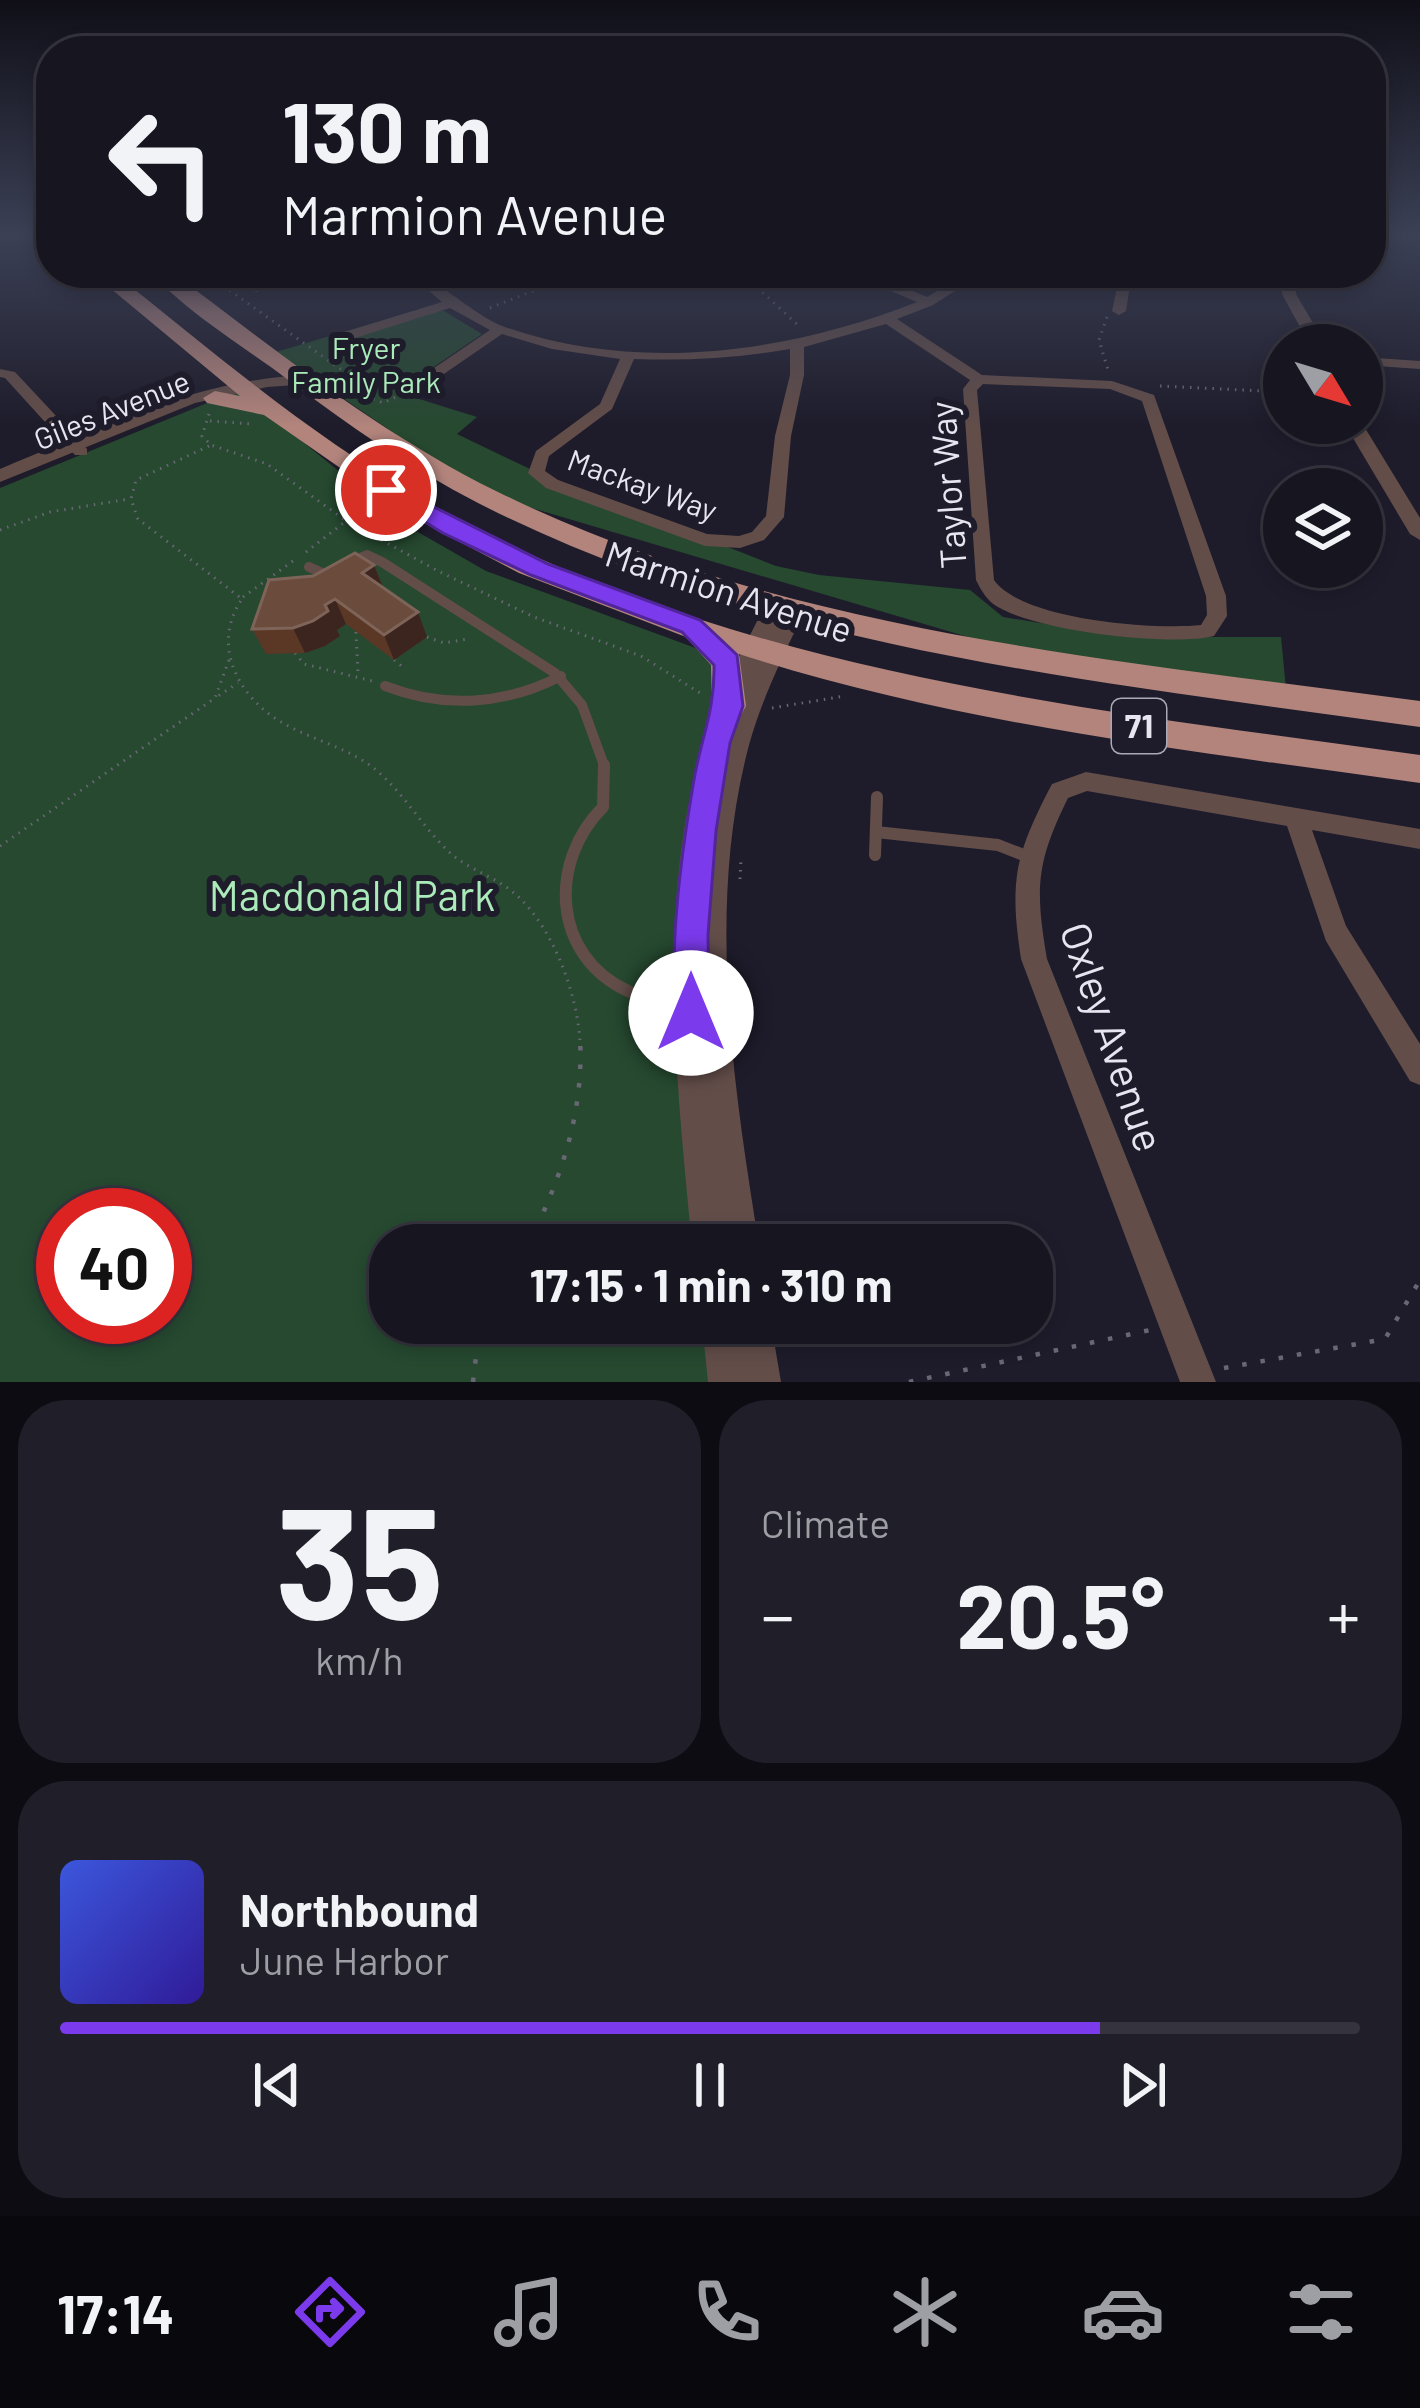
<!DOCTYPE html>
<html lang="en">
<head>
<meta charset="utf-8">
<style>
  :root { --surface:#161520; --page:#1f1e29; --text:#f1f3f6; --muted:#9e9fa5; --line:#35343e; --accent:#7c3aed }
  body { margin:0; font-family:Barlow,sans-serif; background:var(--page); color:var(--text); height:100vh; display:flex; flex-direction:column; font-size:45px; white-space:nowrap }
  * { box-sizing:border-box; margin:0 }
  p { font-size:39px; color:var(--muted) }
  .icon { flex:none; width:66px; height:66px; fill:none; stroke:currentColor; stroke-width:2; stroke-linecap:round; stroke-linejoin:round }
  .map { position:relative; height:1382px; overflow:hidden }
  .details { display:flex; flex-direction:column; gap:18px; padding:18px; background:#0c0c12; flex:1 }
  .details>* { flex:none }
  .top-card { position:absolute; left:36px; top:36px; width:1350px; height:252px; border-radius:48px; box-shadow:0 6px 18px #0003,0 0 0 3px var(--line); background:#161520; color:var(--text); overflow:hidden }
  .needle { width:78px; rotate:128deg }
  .tools { position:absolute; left:1263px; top:324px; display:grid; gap:24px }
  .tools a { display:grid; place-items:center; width:120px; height:120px; border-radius:50%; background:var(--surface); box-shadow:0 6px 18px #0003,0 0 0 3px var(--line); font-size:60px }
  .speed { position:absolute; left:36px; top:1188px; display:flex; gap:24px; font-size:60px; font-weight:700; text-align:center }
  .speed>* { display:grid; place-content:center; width:156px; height:156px; border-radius:50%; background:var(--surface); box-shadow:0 6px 18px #0003,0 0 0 3px var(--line); line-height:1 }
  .speed .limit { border:18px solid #d22; background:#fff; color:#111 }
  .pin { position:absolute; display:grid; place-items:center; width:102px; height:102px; color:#fff; margin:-51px; border:6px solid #fff; border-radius:50%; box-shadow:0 3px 12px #0007 }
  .me { position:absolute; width:132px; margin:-66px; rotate:0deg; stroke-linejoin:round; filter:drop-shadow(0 0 9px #0008) }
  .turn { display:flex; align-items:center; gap:42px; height:252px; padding:0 48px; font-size:54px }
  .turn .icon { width:156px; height:156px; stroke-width:2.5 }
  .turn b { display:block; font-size:84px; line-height:102px }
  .big { font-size:90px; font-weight:700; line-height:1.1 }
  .details .widget { flex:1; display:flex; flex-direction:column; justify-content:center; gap:18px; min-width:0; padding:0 42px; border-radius:48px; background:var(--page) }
  .details .dial { align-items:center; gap:0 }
  .dial b { font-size:156px; line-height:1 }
  .song { display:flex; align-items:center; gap:36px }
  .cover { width:144px; height:144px; border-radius:18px; background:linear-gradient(135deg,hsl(230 70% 55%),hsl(250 70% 35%)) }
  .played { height:12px; border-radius:6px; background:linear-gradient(90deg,var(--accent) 80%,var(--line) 80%) }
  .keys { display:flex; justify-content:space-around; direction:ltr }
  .heat { display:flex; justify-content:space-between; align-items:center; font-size:66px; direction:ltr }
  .details .tiles { flex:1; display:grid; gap:18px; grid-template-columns:1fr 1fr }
  .widget:last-child { grid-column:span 2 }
  .trip { position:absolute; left:369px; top:1224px; width:684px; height:120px; border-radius:48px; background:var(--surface); box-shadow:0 6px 18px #0003,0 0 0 3px var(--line); font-weight:700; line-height:120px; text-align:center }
  .tab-bar { display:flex; height:192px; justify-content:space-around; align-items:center; background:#09080d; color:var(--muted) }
  .tab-bar .icon { width:84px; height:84px }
  .tab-bar .current { color:var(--accent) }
  .tab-bar b { font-size:54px; color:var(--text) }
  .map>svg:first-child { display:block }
  .green { fill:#264930; fill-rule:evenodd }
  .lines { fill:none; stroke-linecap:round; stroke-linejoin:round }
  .path-far1 { stroke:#686774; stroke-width:3; stroke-dasharray:1.5 6; stroke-linecap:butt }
  .path { stroke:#686774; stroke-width:4.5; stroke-dasharray:4.5 14; stroke-linecap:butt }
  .service-far1 { stroke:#624d49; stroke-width:10 }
  .service { stroke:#624d49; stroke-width:12 }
  .minor { fill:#624d49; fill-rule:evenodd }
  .tertiary { fill:#624d49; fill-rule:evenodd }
  .trunk { fill:#b2847c; fill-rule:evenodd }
  .wall { fill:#5b3826 }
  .shaded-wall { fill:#3d251f }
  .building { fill:#6a4b3c; stroke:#7e6358; stroke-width:3 }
  .route { fill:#7c3aed; stroke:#51269a; stroke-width:3 }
  .labels { text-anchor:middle; stroke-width:12; stroke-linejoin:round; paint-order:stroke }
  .far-park-label { font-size:30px; fill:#abebba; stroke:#1e1c2b }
  .far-street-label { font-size:30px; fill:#e6e5f0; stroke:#1e1c2b }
  .shield { fill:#1e1c2b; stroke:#aaa9b5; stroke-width:3 }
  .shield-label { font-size:33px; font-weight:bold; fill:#e6e5f0 }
  .street-label { font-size:36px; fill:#e6e5f0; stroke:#1e1c2b }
  .near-park-label { font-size:42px; fill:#abebba; stroke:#1e1c2b }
  .near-street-label { font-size:42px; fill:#e6e5f0; stroke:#1e1c2b }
</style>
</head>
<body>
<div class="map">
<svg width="1420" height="1382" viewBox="0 0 1420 1382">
  <rect width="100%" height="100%" fill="#1e1c2b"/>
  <g class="green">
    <polygon points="434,305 482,334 397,392 477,417 457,434 530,469 776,566 819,575 970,590 1003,617 1126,637 1281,637 1286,689 985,642 481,493 276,352"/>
    <path d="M239,390L404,524L486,571L739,664L729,706L713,1245H390V1323H721L728,1382H0V488ZM63,1215H165V1317H63Z"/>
  </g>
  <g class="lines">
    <g class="path-far1">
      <polyline points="36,234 51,246"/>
      <polyline points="205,273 356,380 353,390 383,403 402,394"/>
      <polyline points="746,277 801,328"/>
      <polyline points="490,308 578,273"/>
      <polyline points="1107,317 1099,340 1108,370"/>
      <polyline points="1160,386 1284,392"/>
      <polyline points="209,414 202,436 211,445 267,464 345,520 438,571 534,617 641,656 700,693"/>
      <polyline points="210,421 252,424"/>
      <path d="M209,446L136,480L131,499L138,519L242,599C211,644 237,696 281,722C310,739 343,746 371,766C401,789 419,822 445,848C465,869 493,875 514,893C552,925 577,992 580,1041"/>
      <polyline points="0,530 50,512 129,499"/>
      <polyline points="306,552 346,521"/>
      <polyline points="243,597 293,561"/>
      <polyline points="356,632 358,673"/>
      <polyline points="427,637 444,643 468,639"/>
      <polyline points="295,653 304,664 372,681"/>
      <polyline points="229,660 215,698 238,683"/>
      <polyline points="394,660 404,668"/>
      <polyline points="772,708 845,696"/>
      <polyline points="0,846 215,698"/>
      <polyline points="740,879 741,859"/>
    </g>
    <g class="path">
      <path d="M528,1245C561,1178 584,1114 580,1038"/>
      <polyline points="1224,1368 1385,1339 1420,1280"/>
      <polyline points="473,1382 477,1348 487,1323"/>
      <polyline points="909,1382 1150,1330"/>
    </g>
    <g class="service-far1">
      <polyline points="351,562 367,555 382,562 555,673 582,705 605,768"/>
      <polyline points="309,567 327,575"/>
      <path d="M385,686C444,709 505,705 561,676"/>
    </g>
    <g class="service">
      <path d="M604,765L603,807C548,862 552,956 628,991C645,1000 667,997 685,997"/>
      <polyline points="876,832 998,845 1026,856"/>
      <polyline points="875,855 877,797"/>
    </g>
    <g class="minor">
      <polygon points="286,273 304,273 257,292 247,289"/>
      <path d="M408,273C432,273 473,315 502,326C636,374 788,353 917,302L879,286L874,273H886L889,281L927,297L968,273H983L933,305L897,319L982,375L1112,381L1154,395L1226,596L1227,616L1214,636C1171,647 1028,631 992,603C985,597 980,588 976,580L963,389L970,380L886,324L804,347V375L791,436L784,517L764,540L740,548L705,546L546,488L528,473L536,451L600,404L620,359L552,349L502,334L419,391H409V385L490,330L450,308L342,342H332V336L442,302ZM790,349V375L775,436L766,516L752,532L739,536L707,534L558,480L545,471L549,456L612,409L634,359C687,361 738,358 790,349ZM983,384L1110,389L1142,401L1206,596L1207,615L1201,625C1154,630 1022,620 994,580L977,390Z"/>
      <polygon points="601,273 680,277 735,273 680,285 607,277"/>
      <polygon points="1120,273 1132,273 1126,311 1119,315 1112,311"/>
      <polygon points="1362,357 1420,361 1420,369 1362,365"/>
      <polygon points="0,369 15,372 87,449 87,455 75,455 5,378 0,377"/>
      <path d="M1086,772L1420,829V849L1312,830L1346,926L1420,1044V1085L1410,1081L1326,941L1287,826L1087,791L1068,798C1036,863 1035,888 1047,959L1216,1382H1180L1021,959C1009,880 1015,855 1052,784Z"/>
    </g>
    <g class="tertiary">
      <polygon points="1276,273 1290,273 1297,296 1326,345 1310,345 1283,296"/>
      <path d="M305,375L311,376V384L267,387L195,403L0,482V469C100,428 195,380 305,375Z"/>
      <polygon points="1344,423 1362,423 1420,518 1420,540 1410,534"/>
      <path d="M776,597L787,604L802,605L805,610C784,654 762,698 749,745C706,907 733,1083 759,1245H692C676,1078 656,903 704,740C718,693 744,649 765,605Z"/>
      <polygon points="702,1323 771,1323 781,1382 708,1382"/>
    </g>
    <g class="trunk">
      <path d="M92,273H114C213,352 311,436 422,499C724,672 1081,708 1420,755V783C1192,751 959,725 739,654L746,706L741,715L729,719L717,715L712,706L711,665L686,637L519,573L405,513L264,415L207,403L203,398L215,391L240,396Z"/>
      <path d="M151,273H173C277,351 379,433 496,491C782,632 1108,659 1420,701V727C1102,682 769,651 478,503C410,468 348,425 287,379C243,346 189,314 151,273Z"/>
    </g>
  </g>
  <polygon class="wall" points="374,565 383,587 427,637 394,660 346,624 337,630 340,636 325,646 305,653 266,654 252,629"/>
  <g class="shaded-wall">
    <polygon points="374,565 384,590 362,573"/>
    <polygon points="335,599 346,624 337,630 340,636 325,646 305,653 293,628"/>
    <polygon points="418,612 427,637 394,660 384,635"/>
  </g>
  <polygon class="building" points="355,553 374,565 362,573 418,612 384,635 335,599 325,605 328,611 313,621 293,628 252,629 269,580 313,576"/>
  <linearGradient id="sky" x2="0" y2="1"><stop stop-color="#100f18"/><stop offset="0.55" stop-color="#3b4055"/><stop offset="1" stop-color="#3b4055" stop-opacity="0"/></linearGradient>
  <rect width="1420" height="427" fill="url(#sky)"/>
  <path class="route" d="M386,483L548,564L700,620L737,655L743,706L730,743L716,831L708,935L709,1013L704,1025L691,1031L678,1025C670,1005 674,982 674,961C675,898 684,836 695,774C703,734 715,707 714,665L682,632L531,575L443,533L379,494V485Z"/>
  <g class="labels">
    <g class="far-park-label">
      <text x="366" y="359">Fryer<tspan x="366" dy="34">Family Park</tspan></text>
    </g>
    <g class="far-street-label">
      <text transform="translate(112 411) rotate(-22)" y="10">Giles Avenue</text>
      <text transform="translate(642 486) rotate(20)" y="10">Mackay Way</text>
    </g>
    <rect class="shield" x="1112" y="699" width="54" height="54" rx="9"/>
    <g class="shield-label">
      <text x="1139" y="738">71</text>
    </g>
    <g class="street-label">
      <text transform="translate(948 485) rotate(-94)" y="13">Taylor Way</text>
      <text transform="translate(729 592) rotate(18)" y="13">Marmion Avenue</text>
    </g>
    <g class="near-park-label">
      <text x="352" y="911">Macdonald Park</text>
    </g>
    <g class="near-street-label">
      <text transform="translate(1112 1037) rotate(71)" y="15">Oxley Avenue</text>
    </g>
  </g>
</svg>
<div class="tools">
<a><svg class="needle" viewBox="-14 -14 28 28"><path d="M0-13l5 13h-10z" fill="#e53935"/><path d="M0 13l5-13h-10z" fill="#9e9fa5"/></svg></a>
<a><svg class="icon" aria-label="layers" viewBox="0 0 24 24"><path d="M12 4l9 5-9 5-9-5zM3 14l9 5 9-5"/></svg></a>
</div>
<div class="speed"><div class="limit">40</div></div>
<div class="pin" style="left:386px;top:490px;background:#d93025"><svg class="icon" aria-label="arrive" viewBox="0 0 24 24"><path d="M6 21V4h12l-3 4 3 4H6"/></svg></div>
<svg class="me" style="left:691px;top:1013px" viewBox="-20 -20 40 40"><circle r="19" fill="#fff"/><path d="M0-13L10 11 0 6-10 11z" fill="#7c3aed"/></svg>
<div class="trip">17:15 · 1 min · 310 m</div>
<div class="top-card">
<div class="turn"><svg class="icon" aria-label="left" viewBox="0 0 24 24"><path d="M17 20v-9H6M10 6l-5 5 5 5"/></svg><div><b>130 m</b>Marmion Avenue</div></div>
</div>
</div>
<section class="details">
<div class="tiles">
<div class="widget dial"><b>35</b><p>km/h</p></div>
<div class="widget"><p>Climate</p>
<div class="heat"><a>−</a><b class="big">20.5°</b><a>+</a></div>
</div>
<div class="widget">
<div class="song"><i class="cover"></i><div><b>Northbound</b><p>June Harbor</p></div></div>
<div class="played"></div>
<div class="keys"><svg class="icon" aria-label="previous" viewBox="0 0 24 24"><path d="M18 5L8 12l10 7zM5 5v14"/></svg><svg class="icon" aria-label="pause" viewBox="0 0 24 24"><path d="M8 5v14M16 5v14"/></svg><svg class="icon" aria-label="next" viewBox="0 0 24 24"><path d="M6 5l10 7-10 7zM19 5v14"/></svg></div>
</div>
</div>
</section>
<nav class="tab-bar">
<b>17:14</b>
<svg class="icon current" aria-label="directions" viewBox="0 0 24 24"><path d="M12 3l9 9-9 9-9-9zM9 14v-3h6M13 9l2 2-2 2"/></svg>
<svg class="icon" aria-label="music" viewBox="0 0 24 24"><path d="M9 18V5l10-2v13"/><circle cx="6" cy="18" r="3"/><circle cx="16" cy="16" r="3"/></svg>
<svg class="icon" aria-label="phone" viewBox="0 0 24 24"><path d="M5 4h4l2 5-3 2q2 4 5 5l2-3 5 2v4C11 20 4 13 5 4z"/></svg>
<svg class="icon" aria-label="climate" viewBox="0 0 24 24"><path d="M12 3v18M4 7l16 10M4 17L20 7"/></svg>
<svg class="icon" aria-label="car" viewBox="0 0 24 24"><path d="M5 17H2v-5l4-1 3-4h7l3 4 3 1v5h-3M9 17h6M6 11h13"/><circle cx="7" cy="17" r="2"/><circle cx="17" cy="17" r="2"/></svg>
<svg class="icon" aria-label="filters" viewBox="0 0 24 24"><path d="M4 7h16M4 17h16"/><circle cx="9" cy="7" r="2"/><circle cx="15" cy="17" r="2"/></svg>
</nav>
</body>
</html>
